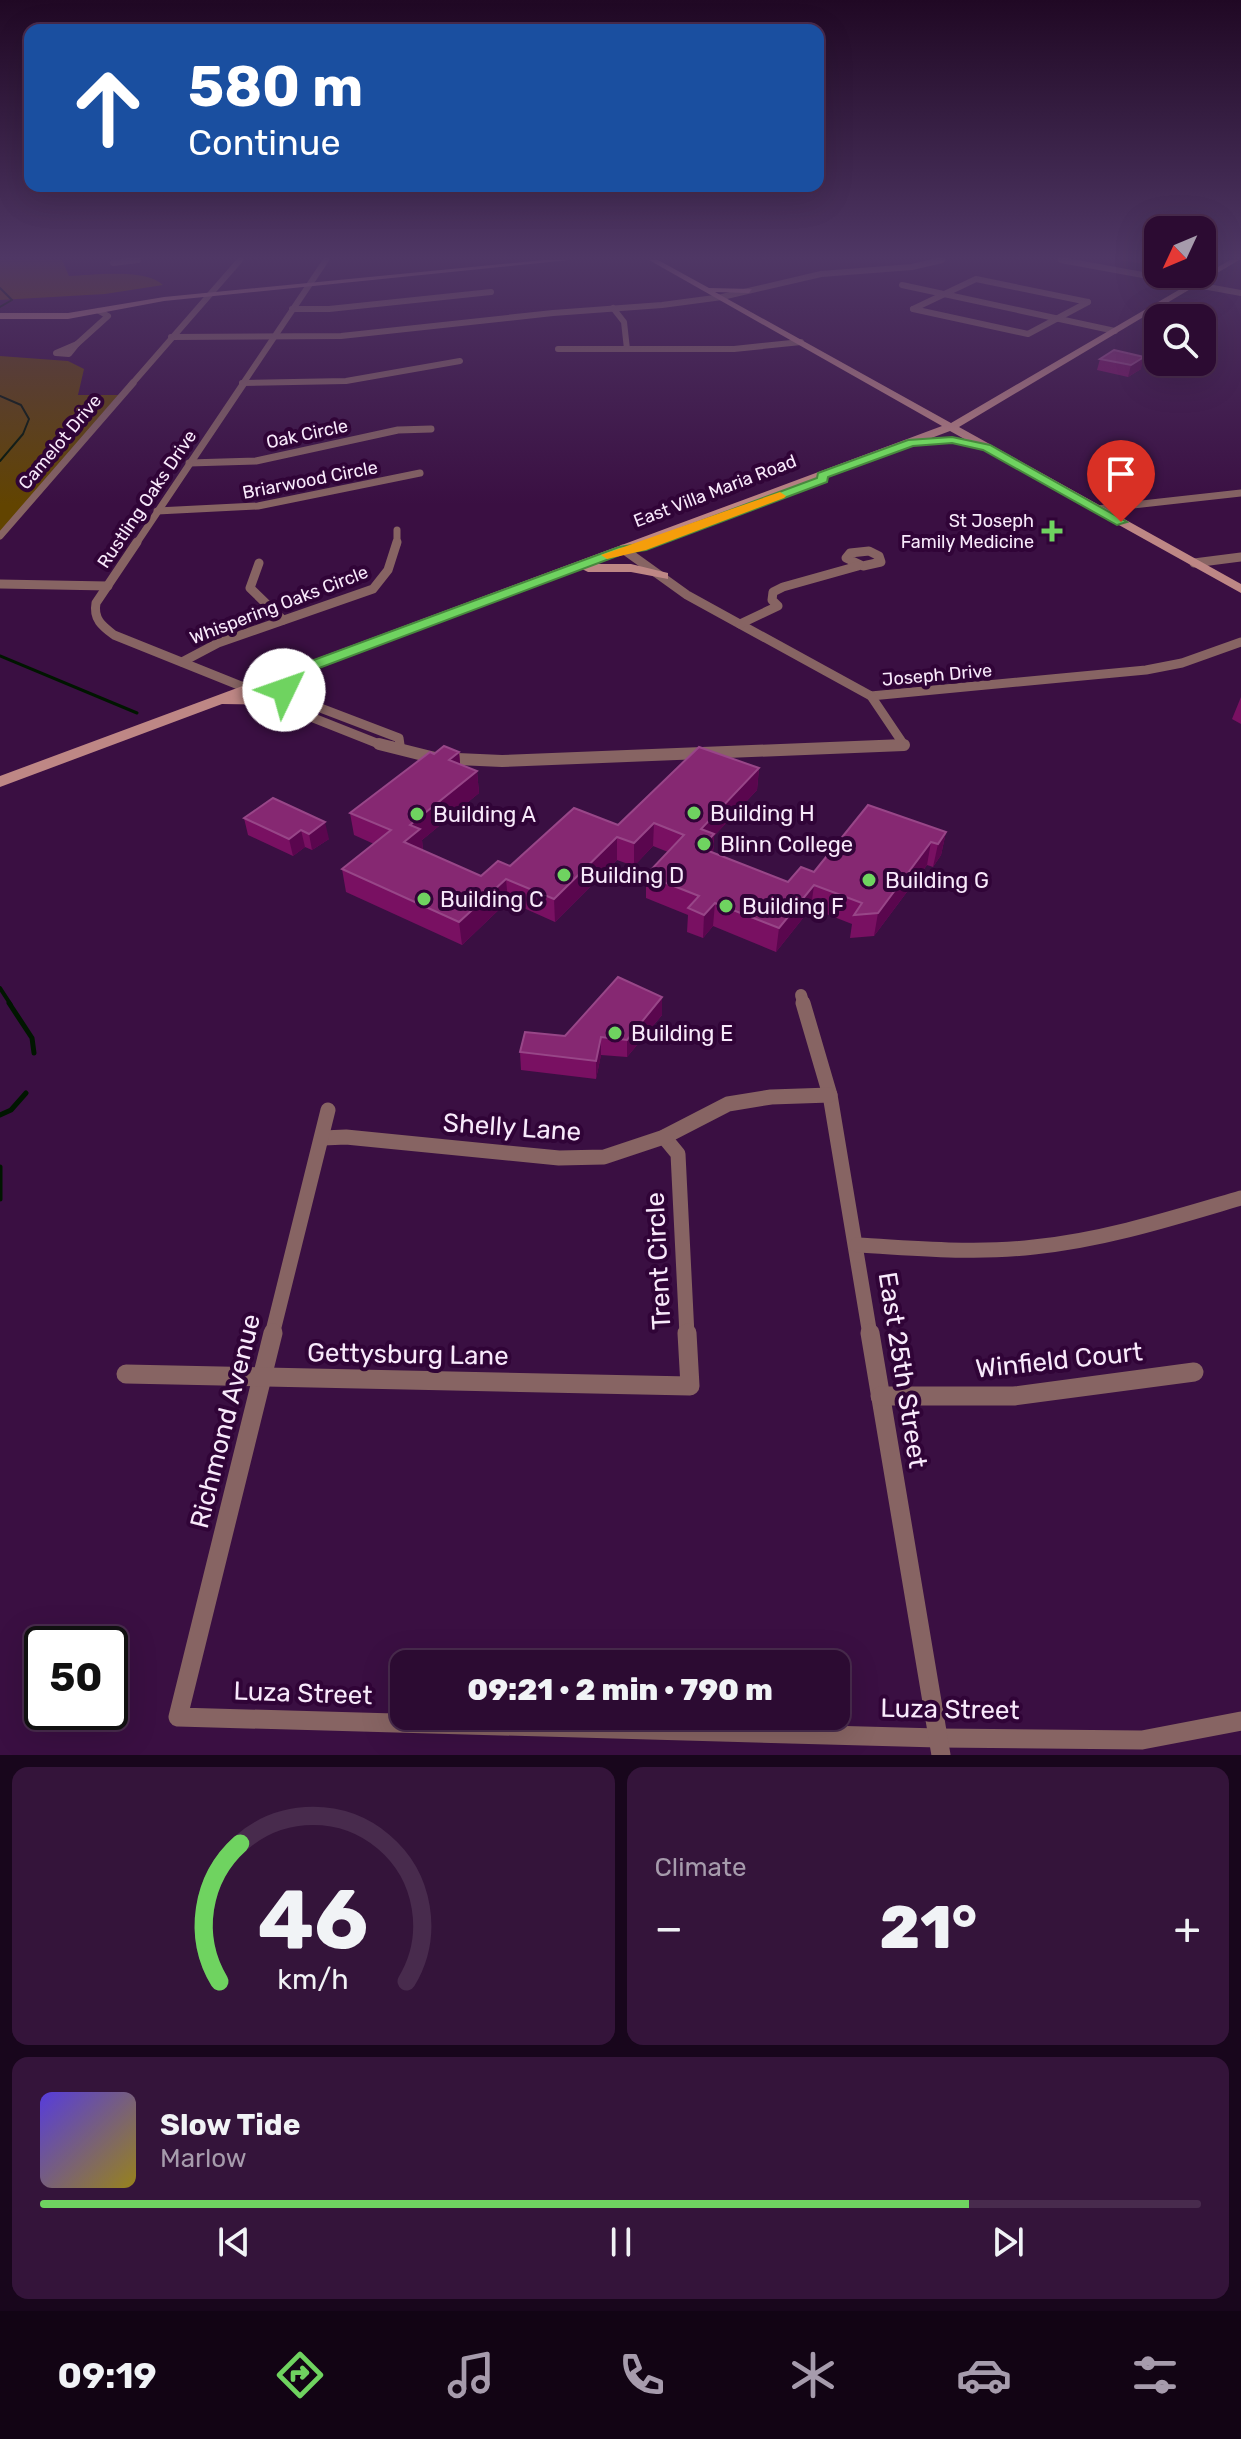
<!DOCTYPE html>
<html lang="en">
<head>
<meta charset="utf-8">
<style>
  :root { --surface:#2c0b32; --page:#34143a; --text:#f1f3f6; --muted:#a69bac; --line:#482b4d; --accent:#6fd360 }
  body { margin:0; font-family:Rubik,sans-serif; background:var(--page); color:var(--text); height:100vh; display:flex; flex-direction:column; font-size:30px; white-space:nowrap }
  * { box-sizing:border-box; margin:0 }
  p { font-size:26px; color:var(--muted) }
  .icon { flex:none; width:44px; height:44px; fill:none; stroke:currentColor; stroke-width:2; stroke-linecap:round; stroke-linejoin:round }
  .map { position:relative; height:1755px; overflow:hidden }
  .side { display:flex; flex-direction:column; gap:12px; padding:12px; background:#18061c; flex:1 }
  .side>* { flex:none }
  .hud { position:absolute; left:24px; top:24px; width:800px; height:168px; border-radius:16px; box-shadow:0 8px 32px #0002,0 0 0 2px var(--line); background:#1a4fa0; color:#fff; overflow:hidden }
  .needle { width:52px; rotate:226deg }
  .controls { position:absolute; left:1144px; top:216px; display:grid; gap:16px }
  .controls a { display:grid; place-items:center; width:72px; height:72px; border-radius:16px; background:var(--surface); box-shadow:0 8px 32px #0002,0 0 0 2px var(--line); font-size:40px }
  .speed { position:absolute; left:24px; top:1626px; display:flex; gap:16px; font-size:40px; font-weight:700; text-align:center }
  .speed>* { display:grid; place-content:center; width:104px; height:104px; border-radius:50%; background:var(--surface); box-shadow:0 8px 32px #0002,0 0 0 2px var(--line); line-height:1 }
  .speed .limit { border:4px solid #111; border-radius:12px; background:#fff; color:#111 }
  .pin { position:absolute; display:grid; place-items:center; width:68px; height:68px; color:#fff; margin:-82px -34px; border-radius:50% 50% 50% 0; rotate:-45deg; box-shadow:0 0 8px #0007 }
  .pin .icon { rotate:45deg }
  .me { position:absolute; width:88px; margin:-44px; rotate:48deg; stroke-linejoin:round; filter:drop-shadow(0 0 6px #0008) }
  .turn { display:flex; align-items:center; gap:28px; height:168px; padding:0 32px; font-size:36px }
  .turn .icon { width:104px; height:104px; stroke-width:2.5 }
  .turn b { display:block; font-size:56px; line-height:68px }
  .big { font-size:60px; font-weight:800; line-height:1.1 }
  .side .widget { flex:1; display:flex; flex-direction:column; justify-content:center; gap:12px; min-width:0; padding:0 28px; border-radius:16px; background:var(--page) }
  .side .dial { align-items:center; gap:0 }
  .dial svg { height:208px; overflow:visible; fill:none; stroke:var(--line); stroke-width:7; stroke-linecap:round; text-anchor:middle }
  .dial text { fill:var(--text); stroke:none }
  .song { display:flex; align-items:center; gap:24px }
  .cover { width:96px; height:96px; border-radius:12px; background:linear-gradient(135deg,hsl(250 70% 55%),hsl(50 70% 35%)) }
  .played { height:8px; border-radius:4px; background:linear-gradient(90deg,var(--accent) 80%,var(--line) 80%) }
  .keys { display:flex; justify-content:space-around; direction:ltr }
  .heat { display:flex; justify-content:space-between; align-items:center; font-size:44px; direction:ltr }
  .side .tiles { flex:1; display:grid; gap:12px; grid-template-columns:1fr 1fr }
  .widget:last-child { grid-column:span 2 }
  .trip { position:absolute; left:390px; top:1650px; width:460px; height:80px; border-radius:16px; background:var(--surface); box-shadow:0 8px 32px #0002,0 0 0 2px var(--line); font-weight:800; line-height:80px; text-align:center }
  .tab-bar { display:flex; height:128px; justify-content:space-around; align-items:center; background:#120414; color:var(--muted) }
  .tab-bar .icon { width:56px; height:56px }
  .tab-bar .current { color:var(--accent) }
  .tab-bar b { font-size:36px; color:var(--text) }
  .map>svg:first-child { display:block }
  .green { fill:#624400 }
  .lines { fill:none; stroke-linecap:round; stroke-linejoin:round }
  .stream-far3 { stroke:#001600; stroke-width:2 }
  .stream-far2 { stroke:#001600; stroke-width:3 }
  .stream-far1 { stroke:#001600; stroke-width:4 }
  .stream { stroke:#001600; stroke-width:5 }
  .street-far5 { stroke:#876463; stroke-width:6 }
  .street-far4 { stroke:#876463; stroke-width:7 }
  .street-far3 { stroke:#876463; stroke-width:9 }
  .street-far2 { stroke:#876463; stroke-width:12 }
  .street-far1 { stroke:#876463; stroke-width:15 }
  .street { stroke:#876463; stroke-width:19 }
  .secondary { fill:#be8785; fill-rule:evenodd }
  .wall { fill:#791062 }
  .shaded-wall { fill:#5a064e }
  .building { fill:#862872; stroke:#984688; stroke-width:2 }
  .route { fill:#6fd360; stroke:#48893e; stroke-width:2 }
  .slow { fill:#f59e0b }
  .poi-dot { fill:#6fd360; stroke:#300437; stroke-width:3 }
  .labels { text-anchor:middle; stroke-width:8; stroke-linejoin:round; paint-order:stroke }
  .far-street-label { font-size:18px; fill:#f8e9fb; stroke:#300437 }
  .far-poi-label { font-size:18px; fill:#f8e9fb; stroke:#300437; text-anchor:end }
  .poi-label { font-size:22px; fill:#f8e9fb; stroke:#300437; text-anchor:start }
  .near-street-label { font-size:26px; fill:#f8e9fb; stroke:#300437 }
</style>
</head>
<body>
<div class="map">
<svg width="1241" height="1755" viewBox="0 0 1241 1755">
  <rect width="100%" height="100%" fill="#3a0f42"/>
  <g class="green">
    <path d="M0,260H62L69,276C93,275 146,268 163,285L105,294L0,300Z"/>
    <polygon points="0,356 68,361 84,369 78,395 121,395 0,536"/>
  </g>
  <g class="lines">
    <g class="stream-far3">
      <polyline points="0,288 12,300 0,307"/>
      <polyline points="0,396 21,405 29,419 23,434 0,461"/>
    </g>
    <polyline class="stream-far2" points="0,656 137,713"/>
    <polyline class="stream-far1" points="0,988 11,1005"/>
    <g class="stream">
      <polyline points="9,1003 32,1038 34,1053"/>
      <polyline points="0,1115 11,1110 26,1093"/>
      <polyline points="0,1167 0,1199"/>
    </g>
    <g class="street-far5">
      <polyline points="1061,260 1241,293"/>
      <polyline points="113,263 138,260"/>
      <polyline points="902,285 1115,331"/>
      <polyline points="613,308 624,322 627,349"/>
      <polyline points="292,309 329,309 491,292"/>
      <polyline points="913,309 1028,334 1088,302"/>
      <polyline points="913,309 976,279 1088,302"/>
      <polyline points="171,337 341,336 553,313 662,305 722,297 821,274 912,267 942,260"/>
      <polygon points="77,344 69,354 56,353"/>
      <polyline points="77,344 108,316 99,311"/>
      <polyline points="558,349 734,349 801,342"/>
      <polyline points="242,383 346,381 460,361"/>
      <polyline points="131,385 240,260"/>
      <polyline points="242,385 326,260"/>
    </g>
    <g class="street-far4">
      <polyline points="189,463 256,461 398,430 431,429"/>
      <polyline points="1097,509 1241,493"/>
      <polyline points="157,511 258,506 420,473"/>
      <polyline points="0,536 133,383"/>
      <polyline points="136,544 244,383"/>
      <polyline points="397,544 397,530"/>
    </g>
    <g class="street-far3">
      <path d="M137,542L96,603C93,619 102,626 114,635L246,688"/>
      <polyline points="623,549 687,595 871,696 1146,670 1182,663 1241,642"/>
      <polygon points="869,551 879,556 881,562 863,566 846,558 850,553"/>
      <polyline points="259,563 250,588 283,620"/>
      <polyline points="1194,563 1241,557"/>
      <polyline points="0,584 108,586"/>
      <polyline points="740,624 778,606 772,600 773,592 783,587 858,566"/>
      <polyline points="182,662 218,643 373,589 388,570 397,542"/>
      <polyline points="253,690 273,702 384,746 392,746"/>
      <polyline points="258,691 289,696 399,738 400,745"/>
      <polyline points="871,696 904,745"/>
      <polyline points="875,746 904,745"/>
    </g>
    <g class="street-far2">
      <polyline points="379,744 435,758 502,761 904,745"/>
      <polyline points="801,995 804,1005"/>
    </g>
    <g class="street-far1">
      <polyline points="803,1003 830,1095 870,1335"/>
      <polyline points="664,1137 678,1154 687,1335"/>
      <polyline points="323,1138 346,1137 559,1158 604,1157 664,1137 728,1104 771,1097 830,1095"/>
      <path d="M857,1245C916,1248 975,1254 1034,1247C1104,1240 1173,1218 1241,1198"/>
      <polyline points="272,1335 328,1110"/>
    </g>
    <g class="street">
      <polyline points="273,1333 178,1717 938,1738 1142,1740 1241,1721"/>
      <polyline points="870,1333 941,1755"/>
      <polyline points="126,1374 690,1386 687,1333"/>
      <polyline points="880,1396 1014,1396 1194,1372"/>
    </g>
    <g class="secondary">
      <polygon points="544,260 569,260 164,301 68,319 0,319 0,313 68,313 164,297"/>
      <path d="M649,260H658L709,288L752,289L749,293L715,292L951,423L1230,260H1239L959,427L1241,584V593L950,431L595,564H631L668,573V579L631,572H588L582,569L296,677L292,691L296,696L294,699C286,701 281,699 277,692L279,683L243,696L278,699V705L222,704L0,787V776L942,426Z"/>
    </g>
  </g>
  <g class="wall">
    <polygon points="1119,260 1158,260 1158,266"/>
    <polygon points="1114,350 1141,369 1128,377 1097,370 1100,359"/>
    <polygon points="1241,697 1241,724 1232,719"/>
    <polygon points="459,752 460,764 477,771 479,793 422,840 423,851 481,876 618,825 759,768 757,790 714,836 713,853 788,882 814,872 946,832 941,855 933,867 927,865 874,936 850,938 852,924 811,908 776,952 713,926 703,938 687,932 688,915 646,898 646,875 668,852 653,846 634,866 617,860 555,922 508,901 462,945 346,892 342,869 374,844 354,835 350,813 434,754"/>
    <polygon points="273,798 329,839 312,850 305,847 293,856 248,835 244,818"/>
    <polygon points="662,997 662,1015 627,1057 601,1055 596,1079 521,1070 520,1052"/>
  </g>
  <g class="shaded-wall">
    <polygon points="1144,357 1141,369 1128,377 1131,365"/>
    <polygon points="459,752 461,774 449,760"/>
    <polygon points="759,768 757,790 714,836 713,856 700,871 701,829"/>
    <polygon points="477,771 479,793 422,840 423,852 404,842 410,825"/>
    <polygon points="325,822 329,839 312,850 309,834"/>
    <polygon points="654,823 653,846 634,866 634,843"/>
    <polygon points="301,830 305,847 293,856 289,839"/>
    <polygon points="946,832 941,855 933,867 938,844"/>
    <polygon points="617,837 617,860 555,922 554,899"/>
    <polygon points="931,842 927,865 874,936 878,913"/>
    <polygon points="506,879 508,901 462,945 459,922"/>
    <polygon points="814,885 811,908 776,952 779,928"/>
    <polygon points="715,903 713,926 703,938 704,915"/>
    <polygon points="662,997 662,1015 627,1057 627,1040"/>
    <polygon points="601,1037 601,1055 596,1079 596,1061"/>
  </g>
  <g class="building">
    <polygon points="1141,260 1158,260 1158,262"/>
    <polygon points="1114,350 1144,357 1131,365 1100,359"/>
    <polygon points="444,746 459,752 449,760 477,771 410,825 420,829 404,842 481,876 498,861 510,866 574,808 618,825 699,747 759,768 701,829 714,834 701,848 788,882 801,867 814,872 868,805 946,832 938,844 931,842 878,913 854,915 862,903 814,885 779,928 715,903 704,915 688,908 699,896 646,875 684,835 654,823 634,843 617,837 554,899 506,879 459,922 342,869 391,830 350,813 430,752 434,754"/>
    <polygon points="273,798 325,822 309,834 301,830 289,839 244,818"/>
    <polygon points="618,977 662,997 627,1040 601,1037 596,1061 520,1052 525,1032 565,1036"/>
  </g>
  <linearGradient id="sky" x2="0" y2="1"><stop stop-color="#200824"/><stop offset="0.51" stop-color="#4f3765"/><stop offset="1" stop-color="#4f3765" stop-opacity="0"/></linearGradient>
  <rect width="1241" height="505" fill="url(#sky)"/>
  <polygon class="route" points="952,437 990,445 1127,522 1117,525 983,450 952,443 913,446 828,477 827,482 646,550 625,553 295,677 290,693 279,693 277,690 284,671 619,547 639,544 817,478 818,473 908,440"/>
  <polygon class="slow" points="780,492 786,496 784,498 646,550 607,559 601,555"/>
  <g class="poi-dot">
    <path d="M1048 519h8v8h8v8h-8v8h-8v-8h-8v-8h8z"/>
    <circle cx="694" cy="813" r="8"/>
    <circle cx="417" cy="814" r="8"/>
    <circle cx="704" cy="844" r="8"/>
    <circle cx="564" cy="875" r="8"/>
    <circle cx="869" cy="880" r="8"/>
    <circle cx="424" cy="899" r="8"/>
    <circle cx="726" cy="906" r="8"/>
    <circle cx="615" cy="1033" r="8"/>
  </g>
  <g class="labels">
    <g class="far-street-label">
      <text transform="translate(307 434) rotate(-12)" y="6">Oak Circle</text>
      <text transform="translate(60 442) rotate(-50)" y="6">Camelot Drive</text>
      <text transform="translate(310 480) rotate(-11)" y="6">Briarwood Circle</text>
      <text transform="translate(715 491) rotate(-21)" y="6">East Villa Maria Road</text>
      <text transform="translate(147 499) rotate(-56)" y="6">Rustling Oaks Drive</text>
      <text transform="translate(279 605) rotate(-21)" y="6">Whispering Oaks Circle</text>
      <text transform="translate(937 675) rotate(-5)" y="6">Joseph Drive</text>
    </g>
    <g class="far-poi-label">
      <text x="1034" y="527">St Joseph<tspan x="1034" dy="21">Family Medicine</tspan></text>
    </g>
    <g class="poi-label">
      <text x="710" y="821">Building H</text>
      <text x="433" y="822">Building A</text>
      <text x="720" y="852">Blinn College</text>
      <text x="580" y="883">Building D</text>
      <text x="885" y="888">Building G</text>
      <text x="440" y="907">Building C</text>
      <text x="742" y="914">Building F</text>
      <text x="631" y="1041">Building E</text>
    </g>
    <g class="near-street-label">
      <text transform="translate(512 1127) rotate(4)" y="9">Shelly Lane</text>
      <text transform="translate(658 1261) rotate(-93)" y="9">Trent Circle</text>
      <text transform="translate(408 1354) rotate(1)" y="9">Gettysburg Lane</text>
      <text transform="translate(1059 1360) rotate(-6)" y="9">Winfield Court</text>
      <text transform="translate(903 1370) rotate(81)" y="9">East 25th Street</text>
      <text transform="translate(225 1421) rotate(-76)" y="9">Richmond Avenue</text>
      <text transform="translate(303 1693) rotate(2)" y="9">Luza Street</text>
      <text transform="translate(950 1709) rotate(1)" y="9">Luza Street</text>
    </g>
  </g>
</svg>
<div class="controls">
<a><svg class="needle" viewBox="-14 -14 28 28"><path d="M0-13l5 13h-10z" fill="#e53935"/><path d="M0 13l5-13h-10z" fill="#a69bac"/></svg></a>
<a><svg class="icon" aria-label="search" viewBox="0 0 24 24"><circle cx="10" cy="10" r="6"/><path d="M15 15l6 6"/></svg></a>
</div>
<div class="speed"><div class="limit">50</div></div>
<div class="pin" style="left:1121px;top:522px;background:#d93025"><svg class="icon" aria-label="arrive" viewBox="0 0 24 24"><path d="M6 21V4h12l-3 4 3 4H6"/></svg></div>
<svg class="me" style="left:284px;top:690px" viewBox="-20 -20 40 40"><circle r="19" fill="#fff"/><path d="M0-13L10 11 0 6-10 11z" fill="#6fd360"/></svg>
<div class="trip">09:21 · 2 min · 790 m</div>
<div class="hud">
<div class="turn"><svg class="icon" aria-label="ahead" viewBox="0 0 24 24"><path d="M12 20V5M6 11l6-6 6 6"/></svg><div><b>580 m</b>Continue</div></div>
</div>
</div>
<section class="side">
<div class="tiles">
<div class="widget dial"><svg viewBox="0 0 100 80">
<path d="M14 69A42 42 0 1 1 86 69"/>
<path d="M14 69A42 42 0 0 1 22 16" stroke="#6fd360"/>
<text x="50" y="56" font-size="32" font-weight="700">46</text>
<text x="50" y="72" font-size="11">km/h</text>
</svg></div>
<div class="widget"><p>Climate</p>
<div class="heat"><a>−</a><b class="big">21°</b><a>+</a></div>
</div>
<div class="widget">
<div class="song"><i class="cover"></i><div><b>Slow Tide</b><p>Marlow</p></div></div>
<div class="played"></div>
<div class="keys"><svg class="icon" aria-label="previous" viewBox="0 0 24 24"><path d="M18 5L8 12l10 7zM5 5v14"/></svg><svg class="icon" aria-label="pause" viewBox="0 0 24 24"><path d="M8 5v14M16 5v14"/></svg><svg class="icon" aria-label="next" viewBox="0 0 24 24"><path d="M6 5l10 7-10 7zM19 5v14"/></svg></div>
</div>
</div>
</section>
<nav class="tab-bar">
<b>09:19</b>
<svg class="icon current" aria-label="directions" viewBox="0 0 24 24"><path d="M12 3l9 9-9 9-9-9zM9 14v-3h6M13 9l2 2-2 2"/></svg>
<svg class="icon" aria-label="music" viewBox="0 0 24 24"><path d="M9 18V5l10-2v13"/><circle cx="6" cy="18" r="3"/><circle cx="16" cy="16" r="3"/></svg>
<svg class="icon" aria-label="phone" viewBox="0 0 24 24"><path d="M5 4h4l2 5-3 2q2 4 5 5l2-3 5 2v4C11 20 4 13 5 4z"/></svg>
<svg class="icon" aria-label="climate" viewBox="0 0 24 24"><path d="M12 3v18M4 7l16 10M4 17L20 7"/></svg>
<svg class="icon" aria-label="car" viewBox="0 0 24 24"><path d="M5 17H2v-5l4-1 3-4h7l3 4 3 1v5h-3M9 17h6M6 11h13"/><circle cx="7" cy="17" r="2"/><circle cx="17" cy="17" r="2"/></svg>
<svg class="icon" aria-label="filters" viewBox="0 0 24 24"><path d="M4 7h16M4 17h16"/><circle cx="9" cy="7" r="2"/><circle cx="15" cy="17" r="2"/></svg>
</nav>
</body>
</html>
